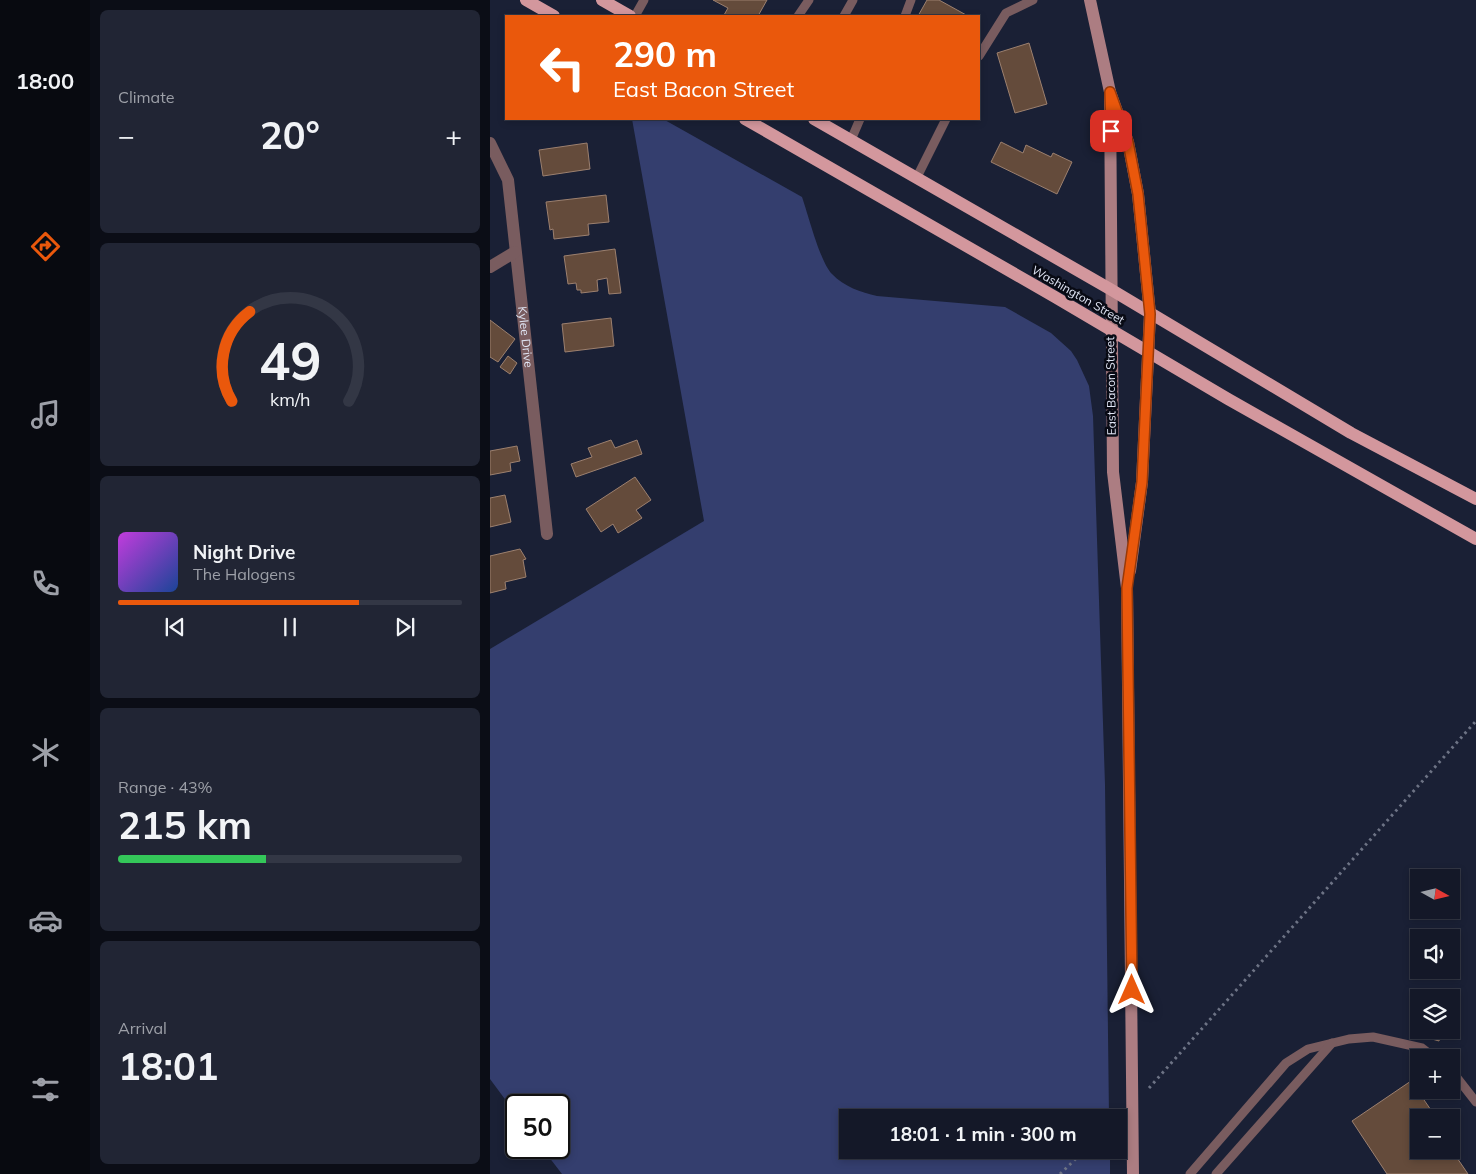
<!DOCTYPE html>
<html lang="en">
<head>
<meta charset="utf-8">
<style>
  :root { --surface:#141828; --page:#212534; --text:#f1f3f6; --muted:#9da0a8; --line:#333745; --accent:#ea580c }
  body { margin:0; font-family:Mulish,sans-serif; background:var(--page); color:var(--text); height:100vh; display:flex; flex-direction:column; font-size:19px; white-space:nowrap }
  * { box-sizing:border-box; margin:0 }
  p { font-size:16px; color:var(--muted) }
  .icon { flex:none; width:28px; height:28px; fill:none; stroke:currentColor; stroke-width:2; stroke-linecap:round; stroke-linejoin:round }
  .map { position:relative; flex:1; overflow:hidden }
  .side { display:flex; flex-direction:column; gap:10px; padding:10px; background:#0b0d16; width:400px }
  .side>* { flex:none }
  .guide { position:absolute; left:15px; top:15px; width:475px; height:105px; border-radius:0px; box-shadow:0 2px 8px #0003,0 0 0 1px var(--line); background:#ea580c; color:#fff; overflow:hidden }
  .needle { width:32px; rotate:98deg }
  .tools { position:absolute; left:920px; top:869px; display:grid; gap:10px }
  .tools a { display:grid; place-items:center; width:50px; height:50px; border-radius:0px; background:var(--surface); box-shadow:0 2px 8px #0003,0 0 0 1px var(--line); font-size:25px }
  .speed { position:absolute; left:15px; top:1094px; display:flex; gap:10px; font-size:25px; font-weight:700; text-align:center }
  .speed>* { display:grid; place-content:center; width:65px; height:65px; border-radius:50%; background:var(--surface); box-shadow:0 2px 8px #0003,0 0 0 1px var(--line); line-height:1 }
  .speed .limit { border:2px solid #111; border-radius:8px; background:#fff; color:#111 }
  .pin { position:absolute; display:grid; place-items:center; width:42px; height:42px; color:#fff; margin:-21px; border-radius:10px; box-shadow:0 2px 8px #0006 }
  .me { position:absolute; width:55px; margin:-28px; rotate:0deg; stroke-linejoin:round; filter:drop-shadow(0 0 4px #0008) }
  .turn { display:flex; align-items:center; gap:18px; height:105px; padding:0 25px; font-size:22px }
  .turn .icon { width:65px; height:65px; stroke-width:2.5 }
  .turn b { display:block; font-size:35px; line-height:42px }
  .big { font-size:38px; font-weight:700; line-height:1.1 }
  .side .widget { flex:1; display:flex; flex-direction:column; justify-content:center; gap:8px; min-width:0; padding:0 18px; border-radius:8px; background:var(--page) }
  .side .dial { align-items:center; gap:0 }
  .dial svg { height:130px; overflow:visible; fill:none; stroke:var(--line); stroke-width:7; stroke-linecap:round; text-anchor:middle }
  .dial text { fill:var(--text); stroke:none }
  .song { display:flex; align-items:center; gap:15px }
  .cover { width:60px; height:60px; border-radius:8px; background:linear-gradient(135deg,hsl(290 70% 55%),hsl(220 70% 35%)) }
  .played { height:5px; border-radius:2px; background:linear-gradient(90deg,var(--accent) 70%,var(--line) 70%) }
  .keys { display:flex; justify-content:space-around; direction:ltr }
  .heat { display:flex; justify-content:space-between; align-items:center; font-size:28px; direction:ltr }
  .charge { height:8px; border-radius:4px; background:linear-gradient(90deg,#34c759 43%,var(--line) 0) }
  .trip { position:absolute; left:349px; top:1109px; width:288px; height:50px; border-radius:0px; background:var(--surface); box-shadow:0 2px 8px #0003,0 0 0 1px var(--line); font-weight:700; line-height:50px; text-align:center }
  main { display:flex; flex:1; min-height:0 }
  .menu { display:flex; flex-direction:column; width:90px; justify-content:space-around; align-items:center; background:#080a10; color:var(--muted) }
  .menu .icon { width:35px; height:35px }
  .menu .selected { color:var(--accent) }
  .menu b { font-size:22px; color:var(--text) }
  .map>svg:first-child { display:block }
  .green { fill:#343e6e }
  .building { fill:#644b3b; stroke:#9c806f }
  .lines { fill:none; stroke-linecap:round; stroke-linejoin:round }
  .path { stroke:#6d7385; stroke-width:3; stroke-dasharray:2.5 4; stroke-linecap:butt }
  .service { stroke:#795c5f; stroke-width:9 }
  .minor { stroke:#795c5f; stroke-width:12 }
  .secondary { stroke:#ac7d82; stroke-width:12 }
  .primary { stroke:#d3979d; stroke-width:12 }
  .route-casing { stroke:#983908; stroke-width:12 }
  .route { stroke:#ea580c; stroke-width:9 }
  .labels { text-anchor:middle; stroke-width:5; stroke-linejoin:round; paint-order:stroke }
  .street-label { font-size:12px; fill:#e0e5f4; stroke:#080a14 }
</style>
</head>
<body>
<main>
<nav class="menu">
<b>18:00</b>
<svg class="icon selected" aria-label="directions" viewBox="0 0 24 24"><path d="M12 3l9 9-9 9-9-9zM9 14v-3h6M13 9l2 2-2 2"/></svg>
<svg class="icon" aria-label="music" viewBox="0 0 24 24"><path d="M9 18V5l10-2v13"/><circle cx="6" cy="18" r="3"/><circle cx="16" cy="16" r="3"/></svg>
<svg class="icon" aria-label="phone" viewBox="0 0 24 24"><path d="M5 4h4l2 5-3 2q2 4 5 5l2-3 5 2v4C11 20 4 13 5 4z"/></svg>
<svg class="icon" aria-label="climate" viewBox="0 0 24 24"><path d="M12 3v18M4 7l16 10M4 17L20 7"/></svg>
<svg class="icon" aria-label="car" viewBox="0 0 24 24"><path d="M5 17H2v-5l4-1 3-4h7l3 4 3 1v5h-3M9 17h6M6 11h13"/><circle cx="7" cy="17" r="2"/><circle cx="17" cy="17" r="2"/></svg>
<svg class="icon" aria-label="filters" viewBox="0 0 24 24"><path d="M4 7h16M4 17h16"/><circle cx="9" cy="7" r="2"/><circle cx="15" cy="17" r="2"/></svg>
</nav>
<section class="side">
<div class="widget"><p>Climate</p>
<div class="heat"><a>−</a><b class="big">20°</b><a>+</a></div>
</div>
<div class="widget dial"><svg viewBox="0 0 100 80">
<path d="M14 69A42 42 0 1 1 86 69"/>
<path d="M14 69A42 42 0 0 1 25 14" stroke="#ea580c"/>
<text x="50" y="56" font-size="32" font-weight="700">49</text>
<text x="50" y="72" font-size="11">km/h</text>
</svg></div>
<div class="widget">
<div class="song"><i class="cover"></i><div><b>Night Drive</b><p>The Halogens</p></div></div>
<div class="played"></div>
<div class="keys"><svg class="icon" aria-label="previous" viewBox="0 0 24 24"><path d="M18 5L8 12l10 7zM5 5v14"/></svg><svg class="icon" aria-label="pause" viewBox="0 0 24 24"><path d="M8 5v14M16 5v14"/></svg><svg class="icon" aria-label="next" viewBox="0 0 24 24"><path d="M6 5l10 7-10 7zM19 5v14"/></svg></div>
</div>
<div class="widget"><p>Range · 43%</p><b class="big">215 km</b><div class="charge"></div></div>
<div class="widget"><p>Arrival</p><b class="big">18:01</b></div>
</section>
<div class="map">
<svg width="986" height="1174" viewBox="0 0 986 1174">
  <rect width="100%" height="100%" fill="#1a2035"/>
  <path class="green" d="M142,119H173L312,197C318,214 330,262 342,274C354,287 371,292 387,296L515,307L561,333L581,351L587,360L599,386L603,416L615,785L619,1117L358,1118V1150H620V1174H72L52,1148H69V1105H26V1114L0,1079V649L214,521Z"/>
  <g class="building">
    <polygon points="223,0 277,0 268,16 237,16 234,15 238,8"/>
    <polygon points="437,0 449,0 478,16 428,16"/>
    <polygon points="539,43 557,104 525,113 507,53"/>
    <polygon points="511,142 533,153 536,145 561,157 563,153 582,162 567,194 501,162"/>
    <polygon points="97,143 100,169 53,176 49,150"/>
    <polygon points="116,195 119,222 98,224 99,235 64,239 63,229 60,230 56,202"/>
    <polygon points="125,249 131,293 119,294 117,278 107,280 108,291 91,293 91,290 87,290 86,283 78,284 74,256"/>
    <polygon points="121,318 124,346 75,352 72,324"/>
    <polygon points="0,320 25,339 8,362 0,357"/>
    <polygon points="18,356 27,363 20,374 10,367"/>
    <polygon points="121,440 125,448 147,440 152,454 86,477 81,464 102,457 98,448"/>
    <polygon points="27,446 30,461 20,463 21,471 0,475 0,451"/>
    <polygon points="145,477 161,500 146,510 152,518 128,533 123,524 111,532 96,509"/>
    <polygon points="15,495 21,522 0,527 0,498"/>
    <polygon points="30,549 36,559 33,560 36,577 15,582 16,589 0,593 0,556"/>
    <polygon points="928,1011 929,1030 952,1030 949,1041 921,1033"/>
    <polygon points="921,1081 943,1113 939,1116 940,1118 929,1118 929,1150 961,1149 978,1174 897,1174 862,1121"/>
  </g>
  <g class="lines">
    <g class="path">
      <polyline points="659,1088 986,721"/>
      <polyline points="570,1174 595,1150"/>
    </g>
    <g class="service">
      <polyline points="145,16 154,0"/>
      <polyline points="308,16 319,0"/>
      <polyline points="354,16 363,0"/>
      <polyline points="415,16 421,0"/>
      <polyline points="489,56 516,13 543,0"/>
      <polyline points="361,140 370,119"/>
      <polyline points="427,177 456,119"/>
      <polyline points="961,1070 986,1102"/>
      <polyline points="700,1174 796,1063 818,1049 859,1039 883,1037 932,1048 945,1058"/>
      <polyline points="726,1174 842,1043"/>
    </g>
    <g class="minor">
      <path id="s1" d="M0,143L18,180L57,534"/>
      <polyline points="0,267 25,252"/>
    </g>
    <g class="secondary">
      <polyline points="600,0 620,92 638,142 648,194 660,314 652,482 640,571"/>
      <polyline points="620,92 623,472 637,588 643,1174"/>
    </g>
    <g class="primary">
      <polyline points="36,0 64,16"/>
      <polyline points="112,0 140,16"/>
      <polyline points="255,119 565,297 738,399 986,539"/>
      <polyline points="324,119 620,289 861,433 986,499"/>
    </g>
  </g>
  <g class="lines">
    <g class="route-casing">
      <polyline id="route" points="621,131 620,92 638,142 648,194 660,314 652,482 637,588 642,990"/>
    </g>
    <use href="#route" class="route"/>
  </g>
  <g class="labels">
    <g class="street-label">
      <text transform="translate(588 295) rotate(30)" y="4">Washington Street</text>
      <text dy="4" stroke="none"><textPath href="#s1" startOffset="199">Kylee Drive</textPath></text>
      <text transform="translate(621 386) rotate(-91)" y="4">East Bacon Street</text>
    </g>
  </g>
</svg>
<div class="tools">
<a><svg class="needle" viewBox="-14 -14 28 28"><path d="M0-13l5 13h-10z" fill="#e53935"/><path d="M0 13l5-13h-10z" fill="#9da0a8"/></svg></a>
<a><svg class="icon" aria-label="sound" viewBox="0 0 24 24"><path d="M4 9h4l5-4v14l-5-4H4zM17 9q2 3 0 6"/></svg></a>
<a><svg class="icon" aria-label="layers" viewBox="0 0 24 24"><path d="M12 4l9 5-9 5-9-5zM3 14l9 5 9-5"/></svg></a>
<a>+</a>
<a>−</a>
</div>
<div class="speed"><div class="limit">50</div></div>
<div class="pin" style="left:621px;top:131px;background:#d93025"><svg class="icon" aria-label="arrive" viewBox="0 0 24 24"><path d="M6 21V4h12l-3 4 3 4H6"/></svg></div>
<svg class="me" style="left:642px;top:990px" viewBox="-20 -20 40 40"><path d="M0-17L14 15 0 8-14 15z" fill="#ea580c" stroke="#fff" stroke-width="4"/></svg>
<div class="trip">18:01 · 1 min · 300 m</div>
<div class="guide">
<div class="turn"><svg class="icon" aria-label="left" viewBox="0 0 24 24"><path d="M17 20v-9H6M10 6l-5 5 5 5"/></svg><div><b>290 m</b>East Bacon Street</div></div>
</div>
</div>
</main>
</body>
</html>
